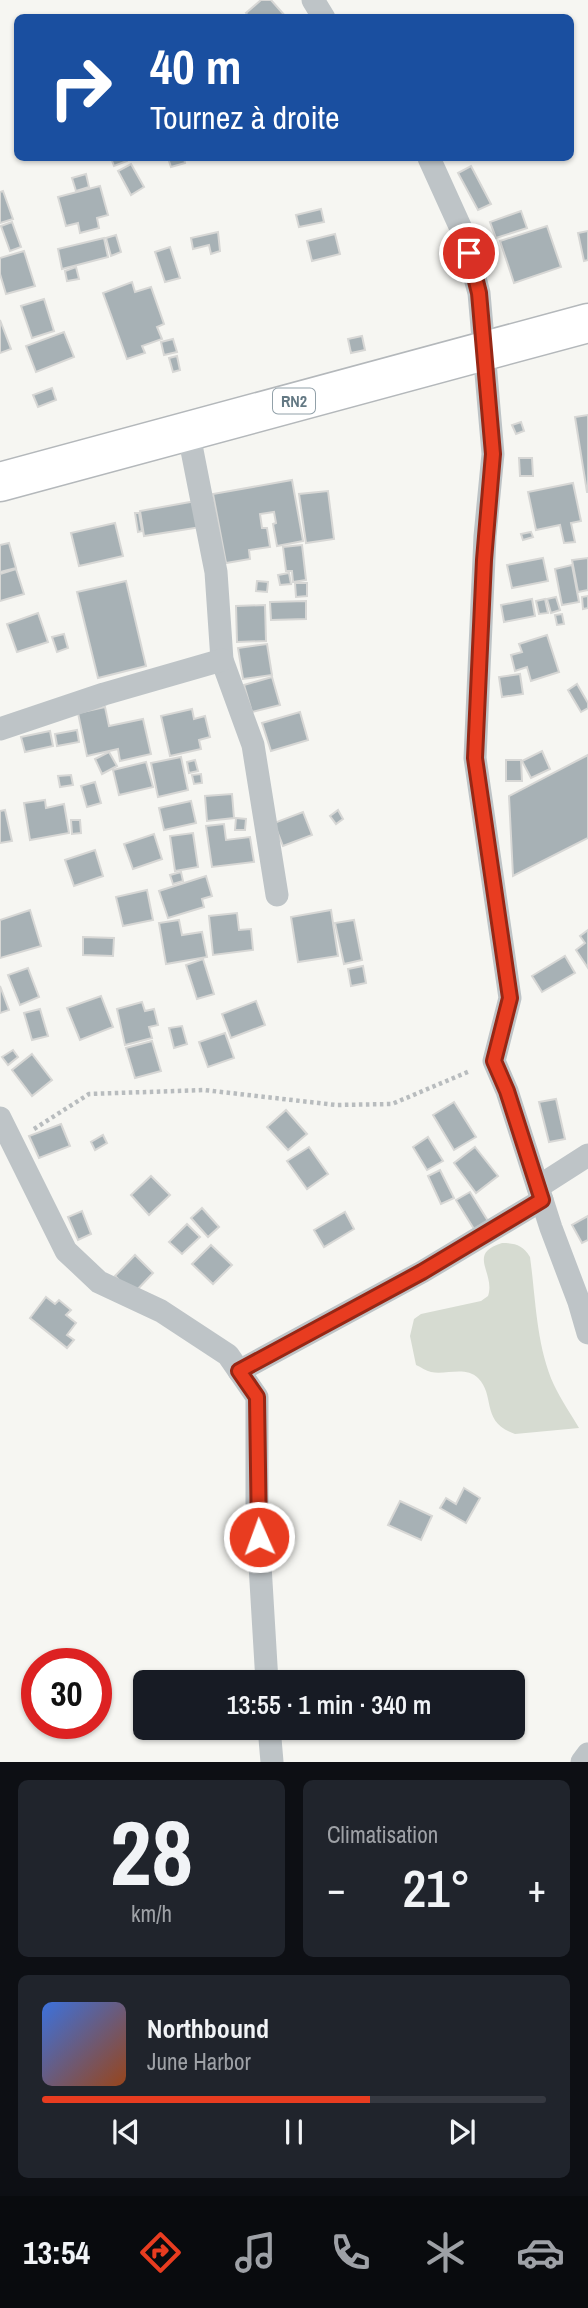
<!DOCTYPE html>
<html lang="fr">
<head>
<meta charset="utf-8">
<style>
  :root { --surface:#171b24; --page:#20242c; --text:#f1f3f6; --muted:#9ea1a6; --line:#363941; --accent:#e83c20 }
  body { margin:0; font-family:"Archivo Narrow",sans-serif; background:var(--page); color:var(--text); height:100vh; display:flex; flex-direction:column; font-size:26px; white-space:nowrap }
  * { box-sizing:border-box; margin:0 }
  p { font-size:23px; color:var(--muted) }
  .icon { flex:none; width:38px; height:38px; fill:none; stroke:currentColor; stroke-width:2; stroke-linecap:round; stroke-linejoin:round }
  .map { position:relative; height:1762px; overflow:hidden }
  .panel { display:flex; flex-direction:column; gap:18px; padding:18px; background:#0d0f14; flex:1 }
  .panel>* { flex:none }
  .top-card { position:absolute; left:14px; top:14px; width:560px; height:147px; border-radius:10px; box-shadow:0 2px 5px #0004; background:#1a4fa0; color:#fff; overflow:hidden }
  .speed { position:absolute; left:21px; top:1648px; display:flex; gap:14px; font-size:35px; font-weight:700; text-align:center }
  .speed>* { display:grid; place-content:center; width:91px; height:91px; border-radius:50%; background:var(--surface); box-shadow:0 2px 5px #0004; line-height:1 }
  .speed .limit { border:10px solid #d22; background:#fff; color:#111 }
  .pin { position:absolute; display:grid; place-items:center; width:60px; height:60px; color:#fff; margin:-30px; border:4px solid #fff; border-radius:50%; box-shadow:0 2px 7px #0007 }
  .me { position:absolute; width:77px; margin:-38px; rotate:358deg; stroke-linejoin:round; filter:drop-shadow(0 0 5px #0008) }
  .turn { display:flex; align-items:center; gap:24px; height:147px; padding:0 21px; font-size:32px }
  .turn .icon { width:91px; height:91px; stroke-width:2.5 }
  .turn b { display:block; font-size:49px; line-height:60px }
  .big { font-size:52px; font-weight:600; line-height:1.1 }
  .panel .tile { flex:1; display:flex; flex-direction:column; justify-content:center; gap:10px; min-width:0; padding:0 24px; border-radius:10px; background:var(--page) }
  .panel .dial { align-items:center; gap:0 }
  .dial b { font-size:91px; line-height:1 }
  .song { display:flex; align-items:center; gap:21px }
  .cover { width:84px; height:84px; border-radius:10px; background:linear-gradient(135deg,hsl(220 70% 55%),hsl(20 70% 35%)) }
  .played { height:7px; border-radius:4px; background:linear-gradient(90deg,var(--accent) 65%,var(--line) 65%) }
  .keys { display:flex; justify-content:space-around; direction:ltr }
  .heat { display:flex; justify-content:space-between; align-items:center; font-size:38px; direction:ltr }
  .panel .tiles { flex:1; display:grid; gap:18px; grid-template-columns:1fr 1fr }
  .tile:last-child { grid-column:span 2 }
  .trip { position:absolute; left:133px; top:1670px; width:392px; height:70px; border-radius:10px; background:var(--surface); box-shadow:0 2px 5px #0004; font-weight:600; line-height:70px; text-align:center }
  .dock { display:flex; height:112px; justify-content:space-around; align-items:center; background:#090b0e; color:var(--muted) }
  .dock .icon { width:49px; height:49px }
  .dock .on { color:var(--accent) }
  .dock b { font-size:32px; color:var(--text) }
  .map>svg:first-child { display:block }
  .green { fill:#d6dbd1 }
  .building { fill:#a7b1b5; stroke:#d7d7d5; stroke-width:2 }
  .lines { fill:none; stroke-linecap:round; stroke-linejoin:round }
  .highway-casing { stroke:#b4b8bb; stroke-width:41 }
  .path { stroke:#b8bcbe; stroke-width:4.5; stroke-dasharray:3.5 3.5; stroke-linecap:butt }
  .street { stroke:#bec4c7; stroke-width:23 }
  .highway { stroke:#fff; stroke-width:38 }
  .route-casing { stroke:#972715; stroke-width:18 }
  .route { stroke:#e83c20; stroke-width:12 }
  .labels { text-anchor:middle; stroke-width:7; stroke-linejoin:round; paint-order:stroke }
  .shield { fill:#fff; stroke:#92a1a9; stroke-width:2 }
  .shield-label { font-size:16px; font-weight:bold; fill:#647984 }
</style>
</head>
<body>
<div class="map">
<svg width="588" height="1762" viewBox="0 0 588 1762">
  <rect width="100%" height="100%" fill="#f6f6f2"/>
  <path class="green" d="M502,1243C515,1243 523,1245 530,1257C536,1300 536,1345 554,1385C561,1400 571,1414 579,1428L515,1434C480,1422 496,1396 478,1378C466,1366 446,1375 431,1372C426,1371 421,1367 416,1365L410,1336L414,1319L421,1314L481,1301L488,1296C496,1273 466,1254 502,1243Z"/>
  <g class="building">
    <polygon points="261,0 271,0 287,18 250,18 246,13"/>
    <polygon points="111,158 126,158 127,161 114,166"/>
    <polygon points="168,158 184,158 185,163 171,167"/>
    <polygon points="131,164 144,187 131,195 118,171"/>
    <polygon points="471,166 491,204 478,210 458,173"/>
    <polygon points="86,174 89,187 76,191 72,178"/>
    <polygon points="100,186 108,215 97,218 99,228 80,233 78,223 66,226 58,197"/>
    <polygon points="3,191 13,219 0,223 0,192"/>
    <polygon points="321,209 324,222 299,227 296,215"/>
    <polygon points="521,211 527,228 496,238 490,222"/>
    <polygon points="12,222 21,247 10,251 1,226"/>
    <polygon points="547,226 561,267 514,283 500,241"/>
    <polygon points="588,231 588,260 584,261 578,233"/>
    <polygon points="218,232 220,251 211,254 209,245 193,249 191,238"/>
    <polygon points="335,234 340,254 312,261 307,241"/>
    <polygon points="116,235 121,252 111,256 106,238"/>
    <polygon points="104,238 108,257 62,269 58,249"/>
    <polygon points="170,247 180,278 165,282 155,252"/>
    <polygon points="24,251 35,286 6,294 0,274 0,258"/>
    <polygon points="76,267 79,279 67,281 65,271"/>
    <polygon points="132,282 135,292 151,287 164,324 157,327 162,339 142,346 145,353 127,359 103,293"/>
    <polygon points="44,299 54,331 32,338 21,306"/>
    <polygon points="0,320 11,349 0,353"/>
    <polygon points="64,332 74,357 36,372 26,346"/>
    <polygon points="362,336 365,350 351,353 348,339"/>
    <polygon points="173,339 177,352 164,355 161,342"/>
    <polygon points="177,356 180,370 173,372 169,358"/>
    <polygon points="52,388 56,400 38,407 33,395"/>
    <polygon points="588,415 588,492 587,492 575,417"/>
    <polygon points="521,422 524,431 516,434 512,425"/>
    <polygon points="519,458 532,458 533,476 520,476"/>
    <polygon points="292,480 303,541 277,546 273,524 276,523 274,512 260,514 262,528 267,528 270,547 249,550 250,559 226,563 213,494"/>
    <polygon points="573,483 581,521 571,523 575,542 564,543 560,525 536,530 528,492"/>
    <polygon points="328,491 334,539 306,543 299,494"/>
    <polygon points="196,501 201,527 144,536 140,511"/>
    <polygon points="135,513 139,513 142,531 138,532"/>
    <polygon points="115,523 123,556 79,566 71,533"/>
    <polygon points="531,532 533,537 523,540 521,534"/>
    <polygon points="9,543 16,568 0,572 0,545"/>
    <polygon points="302,545 306,580 293,582 292,571 286,571 283,547"/>
    <polygon points="543,558 548,581 512,588 507,565"/>
    <polygon points="588,558 588,590 578,592 572,560"/>
    <polygon points="572,565 579,602 562,605 555,569"/>
    <polygon points="16,569 24,594 0,601 0,574"/>
    <polygon points="289,573 291,584 280,585 278,575"/>
    <polygon points="126,581 146,666 98,678 77,592"/>
    <polygon points="257,581 268,582 267,592 256,591"/>
    <polygon points="295,583 307,583 307,596 296,597"/>
    <polygon points="588,596 588,608 583,609 582,597"/>
    <polygon points="556,597 560,610 551,613 547,599"/>
    <polygon points="532,599 535,616 504,622 501,605"/>
    <polygon points="545,599 548,613 539,614 536,601"/>
    <polygon points="306,601 306,619 271,620 270,602"/>
    <polygon points="265,605 266,641 237,642 236,606"/>
    <polygon points="38,613 48,642 17,652 7,624"/>
    <polygon points="562,614 564,624 557,625 555,615"/>
    <polygon points="64,634 68,648 57,652 52,637"/>
    <polygon points="547,635 559,672 531,681 527,667 515,671 511,655 522,652 519,644"/>
    <polygon points="267,644 272,675 243,679 238,648"/>
    <polygon points="520,674 523,694 502,697 499,677"/>
    <polygon points="272,677 280,705 252,712 244,685"/>
    <polygon points="577,684 588,703 588,708 581,712 568,690"/>
    <polygon points="105,707 109,726 143,719 151,754 120,761 118,749 87,756 78,713"/>
    <polygon points="192,709 194,719 205,716 210,737 199,740 201,749 170,756 161,716"/>
    <polygon points="300,712 308,740 271,751 262,723"/>
    <polygon points="77,730 79,742 57,746 55,734"/>
    <polygon points="50,731 53,746 25,752 21,737"/>
    <polygon points="542,751 550,769 531,778 522,761"/>
    <polygon points="109,752 117,766 102,774 95,759"/>
    <polygon points="588,755 588,838 513,876 509,796"/>
    <polygon points="181,757 188,790 158,797 151,763"/>
    <polygon points="195,760 198,771 189,773 187,762"/>
    <polygon points="506,760 521,760 522,781 506,781"/>
    <polygon points="146,762 153,787 119,795 113,770"/>
    <polygon points="201,774 202,783 194,784 192,775"/>
    <polygon points="71,775 73,785 60,787 58,776"/>
    <polygon points="95,782 101,803 87,807 81,786"/>
    <polygon points="232,794 234,818 207,821 205,796"/>
    <polygon points="45,800 46,808 64,804 69,833 30,840 24,803"/>
    <polygon points="191,801 196,823 164,830 159,808"/>
    <polygon points="5,810 12,841 0,843 0,811"/>
    <polygon points="338,810 343,819 336,824 330,816"/>
    <polygon points="303,812 312,835 283,846 274,823"/>
    <polygon points="236,818 246,819 245,830 235,830"/>
    <polygon points="71,820 80,820 81,833 72,834"/>
    <polygon points="224,824 226,840 250,837 254,862 212,867 206,826"/>
    <polygon points="193,833 198,867 175,871 170,836"/>
    <polygon points="154,834 162,859 133,869 124,844"/>
    <polygon points="95,850 103,876 74,886 65,860"/>
    <polygon points="181,872 183,881 173,884 170,875"/>
    <polygon points="206,876 212,896 202,899 204,907 168,918 159,891"/>
    <polygon points="147,890 153,920 123,926 116,897"/>
    <polygon points="30,910 41,946 0,958 0,920"/>
    <polygon points="331,910 338,956 298,962 291,917"/>
    <polygon points="237,913 239,930 251,929 253,950 213,955 209,916"/>
    <polygon points="179,920 182,935 202,932 207,957 166,964 159,923"/>
    <polygon points="354,920 362,960 344,964 335,923"/>
    <polygon points="588,930 588,968 576,950 585,943 580,936"/>
    <polygon points="83,937 114,938 113,956 83,955"/>
    <polygon points="565,956 575,973 542,992 532,976"/>
    <polygon points="203,959 214,994 197,999 186,965"/>
    <polygon points="363,966 366,983 351,986 348,969"/>
    <polygon points="28,968 39,997 20,1005 8,975"/>
    <polygon points="0,986 9,1010 0,1013"/>
    <polygon points="101,996 113,1027 80,1040 67,1008"/>
    <polygon points="256,1001 265,1025 231,1038 222,1014"/>
    <polygon points="142,1002 145,1011 154,1009 158,1025 149,1027 152,1038 125,1045 117,1009"/>
    <polygon points="40,1009 48,1036 32,1040 24,1013"/>
    <polygon points="182,1026 187,1044 174,1048 169,1028"/>
    <polygon points="225,1033 234,1058 208,1067 199,1042"/>
    <polygon points="152,1041 161,1071 135,1078 126,1048"/>
    <polygon points="13,1050 18,1057 8,1065 2,1057"/>
    <polygon points="32,1054 52,1080 32,1096 12,1070"/>
    <polygon points="556,1099 565,1139 549,1142 539,1102"/>
    <polygon points="454,1102 476,1137 454,1150 433,1115"/>
    <polygon points="286,1110 307,1134 288,1150 267,1127"/>
    <polygon points="61,1124 70,1146 39,1158 29,1136"/>
    <polygon points="103,1135 107,1143 95,1150 91,1142"/>
    <polygon points="428,1137 443,1161 427,1170 413,1147"/>
    <polygon points="309,1147 328,1174 307,1189 287,1161"/>
    <polygon points="475,1147 498,1176 476,1193 454,1163"/>
    <polygon points="440,1170 454,1198 441,1204 428,1176"/>
    <polygon points="151,1176 170,1195 149,1215 131,1195"/>
    <polygon points="470,1192 488,1221 474,1229 456,1200"/>
    <polygon points="202,1208 219,1227 208,1237 191,1218"/>
    <polygon points="82,1211 91,1234 78,1240 68,1217"/>
    <polygon points="345,1212 354,1229 324,1247 314,1230"/>
    <polygon points="588,1216 588,1240 582,1243 572,1225"/>
    <polygon points="187,1224 200,1237 182,1254 169,1242"/>
    <polygon points="211,1245 232,1265 213,1284 192,1264"/>
    <polygon points="135,1255 153,1273 133,1294 115,1276"/>
    <polygon points="46,1297 55,1304 59,1300 71,1310 66,1315 76,1323 67,1335 74,1340 67,1348 30,1318"/>
    <polygon points="464,1488 480,1498 466,1523 440,1508 446,1498 456,1504"/>
    <polygon points="400,1501 432,1516 421,1540 388,1525"/>
  </g>
  <g class="lines">
    <g class="highway-casing">
      <polyline id="highway" points="0,482 588,323"/>
    </g>
    <polyline class="path" points="34,1129 89,1094 204,1090 336,1105 392,1104 470,1071"/>
    <g class="street">
      <polyline points="313,0 324,18"/>
      <polyline points="429,158 463,233 479,293 493,454 485,536 475,758 510,998 494,1061 507,1091 551,1228 579,1302 588,1333"/>
      <polyline points="188,430 216,572 222,660 253,745 277,895"/>
      <polyline points="0,729 104,694 222,660"/>
      <polyline points="0,1118 66,1251 99,1282 161,1311 228,1355 257,1397 257,1515 267,1682"/>
      <polyline points="538,1187 588,1155"/>
      <polyline points="239,1371 422,1272 542,1200"/>
      <polyline points="269,1727 272,1762"/>
      <polyline points="582,1762 588,1754"/>
    </g>
    <use href="#highway" class="highway"/>
  </g>
  <g class="lines">
    <g class="route-casing">
      <polyline id="route" points="259,1537 257,1397 239,1371 422,1272 542,1200 507,1091 494,1061 510,998 475,758 484,560 493,454 479,293 469,253"/>
    </g>
    <use href="#route" class="route"/>
  </g>
  <g class="labels">
    <rect class="shield" x="273" y="388.5" width="42" height="25" rx="5"/>
    <g class="shield-label">
      <text x="294" y="407">RN2</text>
    </g>
  </g>
</svg>
<div class="speed"><div class="limit">30</div></div>
<div class="pin" style="left:469px;top:253px;background:#d93025"><svg class="icon" aria-label="arrive" viewBox="0 0 24 24"><path d="M6 21V4h12l-3 4 3 4H6"/></svg></div>
<svg class="me" style="left:259px;top:1537px" viewBox="-20 -20 40 40"><circle r="17" fill="#e83c20" stroke="#fff" stroke-width="3"/><path d="M0-11L8 9 0 5-8 9z" fill="#fff"/></svg>
<div class="trip">13:55 · 1 min · 340 m</div>
<div class="top-card">
<div class="turn"><svg class="icon" aria-label="right" viewBox="0 0 24 24"><path d="M7 20v-9h11M14 6l5 5-5 5"/></svg><div><b>40 m</b>Tournez à droite</div></div>
</div>
</div>
<section class="panel">
<div class="tiles">
<div class="tile dial"><b>28</b><p>km/h</p></div>
<div class="tile"><p>Climatisation</p>
<div class="heat"><a>−</a><b class="big">21°</b><a>+</a></div>
</div>
<div class="tile">
<div class="song"><i class="cover"></i><div><b>Northbound</b><p>June Harbor</p></div></div>
<div class="played"></div>
<div class="keys"><svg class="icon" aria-label="previous" viewBox="0 0 24 24"><path d="M18 5L8 12l10 7zM5 5v14"/></svg><svg class="icon" aria-label="pause" viewBox="0 0 24 24"><path d="M8 5v14M16 5v14"/></svg><svg class="icon" aria-label="next" viewBox="0 0 24 24"><path d="M6 5l10 7-10 7zM19 5v14"/></svg></div>
</div>
</div>
</section>
<nav class="dock">
<b>13:54</b>
<svg class="icon on" aria-label="directions" viewBox="0 0 24 24"><path d="M12 3l9 9-9 9-9-9zM9 14v-3h6M13 9l2 2-2 2"/></svg>
<svg class="icon" aria-label="music" viewBox="0 0 24 24"><path d="M9 18V5l10-2v13"/><circle cx="6" cy="18" r="3"/><circle cx="16" cy="16" r="3"/></svg>
<svg class="icon" aria-label="phone" viewBox="0 0 24 24"><path d="M5 4h4l2 5-3 2q2 4 5 5l2-3 5 2v4C11 20 4 13 5 4z"/></svg>
<svg class="icon" aria-label="climate" viewBox="0 0 24 24"><path d="M12 3v18M4 7l16 10M4 17L20 7"/></svg>
<svg class="icon" aria-label="car" viewBox="0 0 24 24"><path d="M5 17H2v-5l4-1 3-4h7l3 4 3 1v5h-3M9 17h6M6 11h13"/><circle cx="7" cy="17" r="2"/><circle cx="17" cy="17" r="2"/></svg>
</nav>
</body>
</html>
